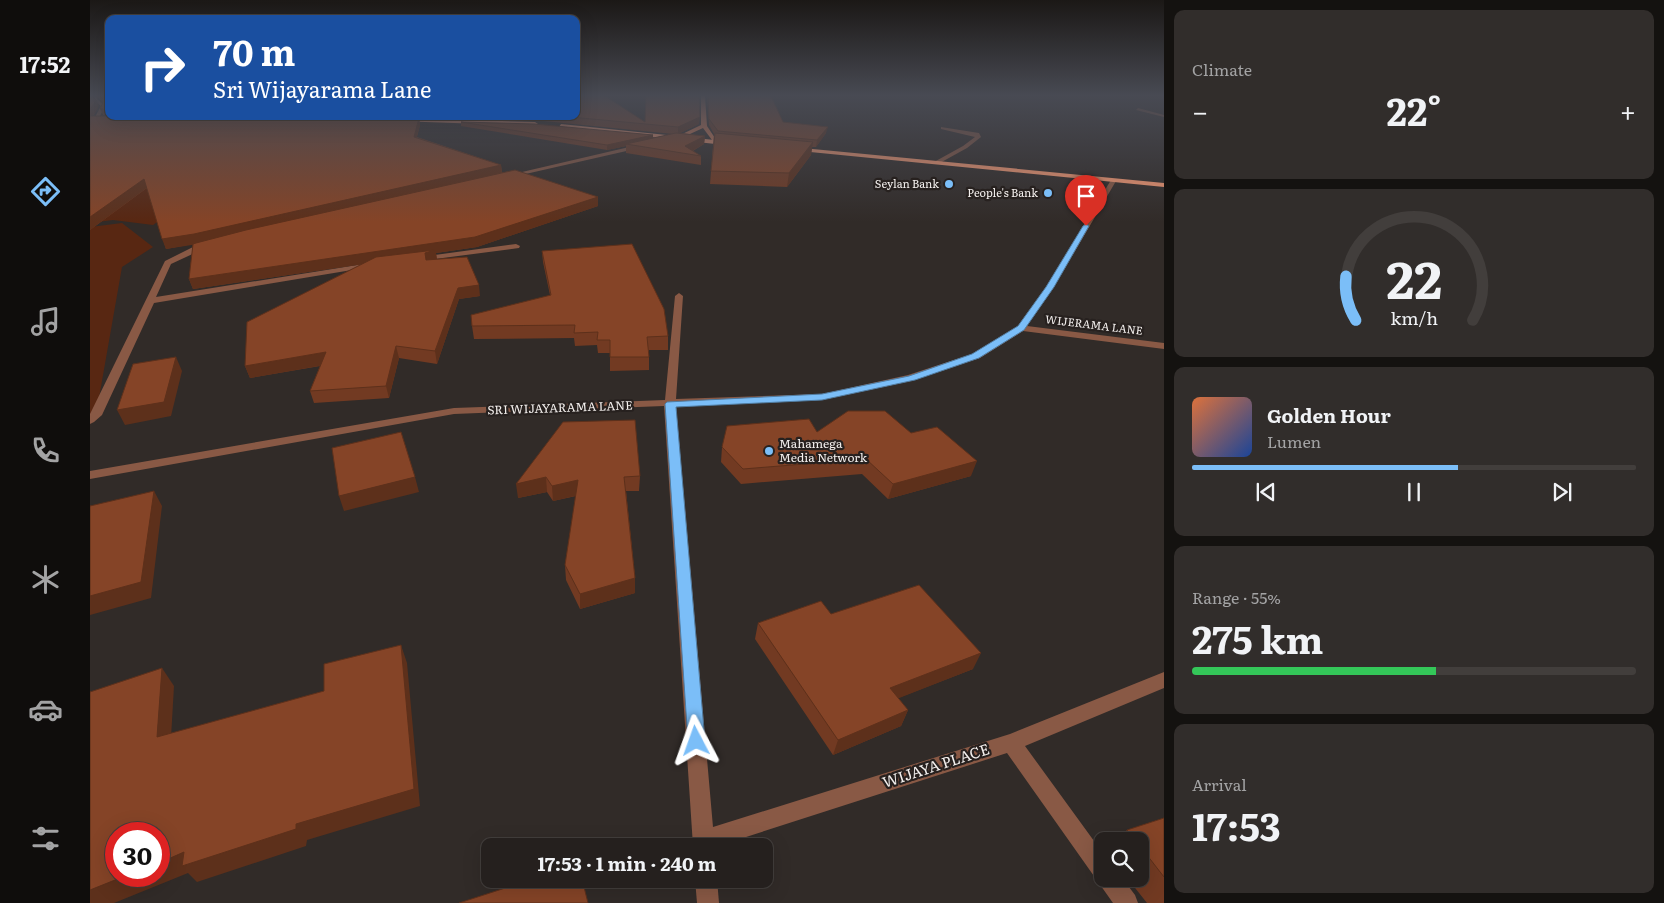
<!DOCTYPE html>
<html lang="en">
<head>
<meta charset="utf-8">
<style>
  :root { --surface:#25201e; --page:#312d2b; --text:#f1f3f6; --muted:#a3a3a4; --line:#423e3c; --accent:#7bbef8 }
  body { margin:0; font-family:Literata,serif; background:var(--page); color:var(--text); height:100vh; display:flex; flex-direction:column; font-size:19px; white-space:nowrap }
  * { box-sizing:border-box; margin:0 }
  p { font-size:16px; color:var(--muted) }
  .icon { flex:none; width:28px; height:28px; fill:none; stroke:currentColor; stroke-width:2; stroke-linecap:round; stroke-linejoin:round }
  .map { position:relative; flex:1; overflow:hidden }
  .panel { display:flex; flex-direction:column; gap:10px; padding:10px; background:#141210; width:500px }
  .panel>* { flex:none }
  .guide { position:absolute; left:15px; top:15px; width:475px; height:105px; border-radius:10px; box-shadow:0 5px 20px #0002,0 0 0 1px var(--line); background:#1a4fa0; color:#fff; overflow:hidden }
  .fabs { position:absolute; left:1004px; top:832px; display:grid; gap:10px }
  .fabs a { display:grid; place-items:center; width:55px; height:55px; border-radius:10px; background:var(--surface); box-shadow:0 5px 20px #0002,0 0 0 1px var(--line); font-size:25px }
  .speed { position:absolute; left:15px; top:822px; display:flex; gap:10px; font-size:25px; font-weight:700; text-align:center }
  .speed>* { display:grid; place-content:center; width:65px; height:65px; border-radius:50%; background:var(--surface); box-shadow:0 5px 20px #0002,0 0 0 1px var(--line); line-height:1 }
  .speed .limit { border:8px solid #d22; background:#fff; color:#111 }
  .pin { position:absolute; display:grid; place-items:center; width:42px; height:42px; color:#fff; margin:-51px -21px; border-radius:50% 50% 50% 0; rotate:-45deg; box-shadow:0 0 5px #0007 }
  .pin .icon { rotate:45deg }
  .me { position:absolute; width:55px; margin:-28px; rotate:356deg; stroke-linejoin:round; filter:drop-shadow(0 0 4px #0008) }
  .turn { display:flex; align-items:center; gap:18px; height:105px; padding:0 25px; font-size:22px }
  .turn .icon { width:65px; height:65px; stroke-width:2.5 }
  .turn b { display:block; font-size:35px; line-height:42px }
  .big { font-size:38px; font-weight:700; line-height:1.1 }
  .panel .tile { flex:1; display:flex; flex-direction:column; justify-content:center; gap:8px; min-width:0; padding:0 18px; border-radius:10px; background:var(--page) }
  .panel .dial { align-items:center; gap:0 }
  .dial svg { height:130px; overflow:visible; fill:none; stroke:var(--line); stroke-width:7; stroke-linecap:round; text-anchor:middle }
  .dial text { fill:var(--text); stroke:none }
  .song { display:flex; align-items:center; gap:15px }
  .cover { width:60px; height:60px; border-radius:8px; background:linear-gradient(135deg,hsl(20 70% 55%),hsl(220 70% 35%)) }
  .played { height:5px; border-radius:2px; background:linear-gradient(90deg,var(--accent) 60%,var(--line) 60%) }
  .keys { display:flex; justify-content:space-around; direction:ltr }
  .heat { display:flex; justify-content:space-between; align-items:center; font-size:28px; direction:ltr }
  .charge { height:8px; border-radius:4px; background:linear-gradient(90deg,#34c759 55%,var(--line) 0) }
  .trip { position:absolute; left:391px; top:838px; width:292px; height:50px; border-radius:10px; background:var(--surface); box-shadow:0 5px 20px #0002,0 0 0 1px var(--line); font-weight:700; line-height:50px; text-align:center }
  main { display:flex; flex:1; min-height:0 }
  .dock { display:flex; flex-direction:column; width:90px; justify-content:space-around; align-items:center; background:#0f0d0c; color:var(--muted) }
  .dock .icon { width:35px; height:35px }
  .dock .on { color:var(--accent) }
  .dock b { font-size:22px; color:var(--text) }
  .map>svg:first-child { display:block }
  .green { fill:#582712 }
  .lines { fill:none; stroke-linecap:round; stroke-linejoin:round }
  .lane { fill:#895945; fill-rule:evenodd }
  .street { fill:#895945; fill-rule:evenodd }
  .primary { fill:#e58258; fill-rule:evenodd }
  .highway { fill:#fb9b73; fill-rule:evenodd }
  .wall { fill:#723a22 }
  .shaded-wall { fill:#5d301b }
  .building { fill:#854427; stroke:#5d301b }
  .route { fill:#7bbef8; stroke:#507ca1 }
  .poi-dot { fill:#7bbef8; stroke:#27211f; stroke-width:2 }
  .labels { text-anchor:middle; stroke-width:4.5; stroke-linejoin:round; paint-order:stroke }
  .far-poi-label { font-size:11px; fill:#f4f0ee; stroke:#27211f; text-anchor:end }
  .far-street-label { font-size:11px; fill:#f4f0ee; stroke:#27211f }
  .street-label { font-size:12px; fill:#f4f0ee; stroke:#27211f }
  .poi-label { font-size:12px; fill:#f4f0ee; stroke:#27211f; text-anchor:start }
  .near-street-label { font-size:15px; fill:#f4f0ee; stroke:#27211f }
</style>
</head>
<body>
<main>
<nav class="dock">
<b>17:52</b>
<svg class="icon on" aria-label="directions" viewBox="0 0 24 24"><path d="M12 3l9 9-9 9-9-9zM9 14v-3h6M13 9l2 2-2 2"/></svg>
<svg class="icon" aria-label="music" viewBox="0 0 24 24"><path d="M9 18V5l10-2v13"/><circle cx="6" cy="18" r="3"/><circle cx="16" cy="16" r="3"/></svg>
<svg class="icon" aria-label="phone" viewBox="0 0 24 24"><path d="M5 4h4l2 5-3 2q2 4 5 5l2-3 5 2v4C11 20 4 13 5 4z"/></svg>
<svg class="icon" aria-label="climate" viewBox="0 0 24 24"><path d="M12 3v18M4 7l16 10M4 17L20 7"/></svg>
<svg class="icon" aria-label="car" viewBox="0 0 24 24"><path d="M5 17H2v-5l4-1 3-4h7l3 4 3 1v5h-3M9 17h6M6 11h13"/><circle cx="7" cy="17" r="2"/><circle cx="17" cy="17" r="2"/></svg>
<svg class="icon" aria-label="filters" viewBox="0 0 24 24"><path d="M4 7h16M4 17h16"/><circle cx="9" cy="7" r="2"/><circle cx="15" cy="17" r="2"/></svg>
</nav>
<div class="map">
<svg width="1074" height="903" viewBox="0 0 1074 903">
  <rect width="100%" height="100%" fill="#312b28"/>
  <g class="green">
    <polygon points="58,144 87,208 63,225 23,220 0,223"/>
    <polygon points="32,223 63,247 32,267 6,415 0,418 0,227"/>
  </g>
  <g class="lines">
    <g class="lane">
      <polygon points="1048,108 1074,115 1074,117 1046,110"/>
      <polygon points="851,127 889,133 891,137 877,148 848,164 844,164 844,162 873,146 885,137 851,129"/>
    </g>
    <g class="street">
      <polygon points="0,96 4,96 15,106 8,120 4,119 11,106"/>
      <polygon points="552,144 554,147 418,178 415,176"/>
      <polygon points="1021,180 1026,181 964,287 937,326 1074,343 1074,349 933,331 890,358 821,381 732,400 586,406 623,827 920,734 1074,672 1074,688 935,746 1012,852 1012,879 1033,879 1045,895 1048,903 1023,903 917,753 628,846 603,846 574,406 364,414 0,479 0,471 364,408 575,400 585,296 589,293 593,296 586,399 732,394 818,375 882,354 928,326 956,287"/>
      <polygon points="118,244 121,244 121,248 109,251 81,264 66,297 280,263 284,265 280,267 64,303 12,415 4,422 0,424 0,414 75,261 103,247"/>
      <polygon points="426,244 430,246 429,248 330,261 326,259 330,257"/>
      <polygon points="605,879 627,879 629,903 607,903"/>
    </g>
    <polygon class="primary" points="611,96 615,96 617,126 629,144 625,144 613,128 589,139 584,138 611,125"/>
    <g class="highway">
      <polygon points="309,118 445,122 448,124 445,126 307,121"/>
      <polygon points="471,124 644,142 647,144 644,146 469,127"/>
      <polygon points="702,147 1074,183 1074,187 700,150 700,148"/>
    </g>
  </g>
  <g class="wall">
    <polygon points="6,96 19,96 19,115 13,115 10,109 13,102"/>
    <polygon points="609,96 609,124 590,133 615,136 614,144 603,151 611,156 611,165 536,153 536,146 517,150 371,126 371,122 563,135 563,138 583,134 444,120 294,116 486,116 555,122"/>
    <polygon points="617,96 681,96 693,122 736,133 726,147 722,147 721,155 697,187 620,184 624,134 619,125"/>
    <polygon points="0,116 329,118 330,125 327,137 411,165 412,173 508,206 387,247 346,253 347,259 390,296 369,299 347,364 309,358 299,398 224,403 220,391 230,366 160,378 155,366 273,264 103,289 99,279 103,244 76,249 57,188 0,230"/>
    <polygon points="452,251 578,336 578,350 559,350 559,370 520,371 520,353 508,353 507,345 485,346 484,338 384,339 382,326 460,295 453,262"/>
    <polygon points="473,422 550,476 549,491 536,491 545,578 545,593 490,609 476,580 475,565 486,496 463,501 457,492 428,498"/>
    <polygon points="727,432 821,433 881,476 798,499 772,474 651,484 631,462 632,447"/>
    <polygon points="741,614 883,669 808,698 818,710 811,726 743,755 665,639 668,623"/>
    <polygon points="1074,818 1074,903 1057,903 1038,879 1050,879 1050,841 1026,841 1037,830"/>
  </g>
  <g class="shaded-wall">
    <polygon points="6,100 9,106 4,115 0,116 0,108"/>
    <polygon points="610,117 609,124 588,134 588,127"/>
    <polygon points="329,118 330,125 325,144 324,137"/>
    <polygon points="738,127 736,133 726,147 727,140"/>
    <polygon points="563,135 563,139 536,144 536,146 517,150 517,145"/>
    <polygon points="615,136 614,144 597,154 595,146"/>
    <polygon points="723,142 721,155 697,187 699,173"/>
    <polygon points="411,165 412,174 108,244 76,249 72,239"/>
    <polygon points="54,179 58,187 0,230 0,217"/>
    <polygon points="508,197 508,206 387,247 346,253 347,260 337,264 335,255 103,289 99,279"/>
    <polygon points="389,285 390,296 369,299 347,364 345,351 368,288"/>
    <polygon points="306,346 309,358 299,398 296,386"/>
    <polygon points="236,352 240,364 160,378 155,366"/>
    <polygon points="86,357 92,371 81,416 35,425 27,410"/>
    <polygon points="887,461 881,476 798,499 803,484"/>
    <polygon points="325,477 329,492 254,511 249,496"/>
    <polygon points="456,477 457,492 428,498 426,484"/>
    <polygon points="488,480 489,495 463,501 462,486"/>
    <polygon points="64,491 72,506 61,598 0,615 0,596"/>
    <polygon points="545,578 545,593 490,609 490,594"/>
    <polygon points="311,645 317,663 330,806 217,840 216,846 107,882 98,873 24,903 0,903 0,890 35,876 69,876 69,863 94,852 206,824"/>
    <polygon points="891,653 883,669 794,704 800,688"/>
    <polygon points="72,668 84,686 80,755 67,737"/>
    <polygon points="818,710 811,726 743,755 748,740"/>
  </g>
  <g class="building">
    <polygon points="0,96 2,96 6,100 1,108 0,108"/>
    <polygon points="10,96 19,96 19,109 10,109 14,100"/>
    <polygon points="486,96 515,96 555,122 556,96 609,96 610,117 588,127 470,116 486,116"/>
    <polygon points="618,96 681,96 693,122 738,127 727,140 628,131 619,119"/>
    <polygon points="0,116 263,116 329,118 324,137 411,165 104,234 72,239 54,179 0,217"/>
    <polygon points="371,122 444,124 563,135 517,145"/>
    <polygon points="586,133 615,136 595,146 611,156 536,144"/>
    <polygon points="625,133 723,142 699,173 621,171"/>
    <polygon points="425,170 508,197 385,237 99,279 103,244 106,243 156,230"/>
    <polygon points="542,244 574,309 578,336 557,337 559,357 520,357 520,340 507,340 508,332 484,333 485,325 382,326 381,315 461,295 452,251"/>
    <polygon points="345,250 335,253 336,260 377,257 389,285 368,288 345,351 306,346 296,386 220,391 236,352 155,366 157,322 286,257"/>
    <polygon points="86,357 74,402 27,410 43,364"/>
    <polygon points="758,411 795,411 821,433 847,427 887,461 803,484 776,459 653,469 632,447 637,426 719,419 727,432"/>
    <polygon points="545,420 550,476 534,477 545,578 490,594 475,565 488,480 462,486 456,477 426,484 473,422"/>
    <polygon points="311,432 325,477 249,496 242,448"/>
    <polygon points="64,491 51,582 0,596 0,506"/>
    <polygon points="829,585 891,653 800,688 818,710 748,740 668,623 731,601 741,614"/>
    <polygon points="311,645 324,789 206,824 206,829 92,866 94,852 69,863 69,834 26,834 26,876 35,876 0,890 0,692 72,668 67,737 234,691 234,664"/>
    <polygon points="1074,818 1074,877 1050,846 1050,841 1046,841 1037,830"/>
    <polygon points="443,879 492,879 498,903 369,903"/>
  </g>
  <linearGradient id="sky" x2="0" y2="1"><stop stop-color="#1b1816"/><stop offset="0.43" stop-color="#484a53"/><stop offset="1" stop-color="#484a53" stop-opacity="0"/></linearGradient>
  <rect width="1074" height="222" fill="url(#sky)"/>
  <polygon class="route" points="996,224 999,226 964,287 934,330 889,358 825,380 732,400 586,407 615,741 613,747 606,749 600,747 598,741 575,404 577,402 732,394 819,376 882,354 928,326 956,287 993,226"/>
  <g class="poi-dot">
    <circle cx="859" cy="184" r="5"/>
    <circle cx="958" cy="193" r="5"/>
    <circle cx="679" cy="451" r="5"/>
  </g>
  <g class="labels">
    <g class="far-poi-label">
      <text x="849" y="188">Seylan Bank</text>
      <text x="948" y="197">People's Bank</text>
    </g>
    <g class="far-street-label">
      <text transform="translate(1004 325) rotate(7)" y="4">WIJERAMA LANE</text>
    </g>
    <g class="street-label">
      <text transform="translate(470 408) rotate(-2)" y="4">SRI WIJAYARAMA LANE</text>
    </g>
    <g class="poi-label">
      <text x="689" y="448">Mahamega<tspan x="689" dy="14">Media Network</tspan></text>
    </g>
    <g class="near-street-label">
      <text transform="translate(846 766) rotate(-18)" y="5">WIJAYA PLACE</text>
    </g>
  </g>
</svg>
<div class="fabs">
<a><svg class="icon" aria-label="search" viewBox="0 0 24 24"><circle cx="10" cy="10" r="6"/><path d="M15 15l6 6"/></svg></a>
</div>
<div class="speed"><div class="limit">30</div></div>
<div class="pin" style="left:996px;top:226px;background:#d93025"><svg class="icon" aria-label="arrive" viewBox="0 0 24 24"><path d="M6 21V4h12l-3 4 3 4H6"/></svg></div>
<svg class="me" style="left:606px;top:741px" viewBox="-20 -20 40 40"><path d="M0-17L14 15 0 8-14 15z" fill="#7bbef8" stroke="#fff" stroke-width="4"/></svg>
<div class="trip">17:53 · 1 min · 240 m</div>
<div class="guide">
<div class="turn"><svg class="icon" aria-label="right" viewBox="0 0 24 24"><path d="M7 20v-9h11M14 6l5 5-5 5"/></svg><div><b>70 m</b>Sri Wijayarama Lane</div></div>
</div>
</div>
<section class="panel">
<div class="tile"><p>Climate</p>
<div class="heat"><a>−</a><b class="big">22°</b><a>+</a></div>
</div>
<div class="tile dial"><svg viewBox="0 0 100 80">
<path d="M14 69A42 42 0 1 1 86 69"/>
<path d="M14 69A42 42 0 0 1 8 42" stroke="#7bbef8"/>
<text x="50" y="56" font-size="32" font-weight="700">22</text>
<text x="50" y="72" font-size="11">km/h</text>
</svg></div>
<div class="tile">
<div class="song"><i class="cover"></i><div><b>Golden Hour</b><p>Lumen</p></div></div>
<div class="played"></div>
<div class="keys"><svg class="icon" aria-label="previous" viewBox="0 0 24 24"><path d="M18 5L8 12l10 7zM5 5v14"/></svg><svg class="icon" aria-label="pause" viewBox="0 0 24 24"><path d="M8 5v14M16 5v14"/></svg><svg class="icon" aria-label="next" viewBox="0 0 24 24"><path d="M6 5l10 7-10 7zM19 5v14"/></svg></div>
</div>
<div class="tile"><p>Range · 55%</p><b class="big">275 km</b><div class="charge"></div></div>
<div class="tile"><p>Arrival</p><b class="big">17:53</b></div>
</section>
</main>
</body>
</html>
